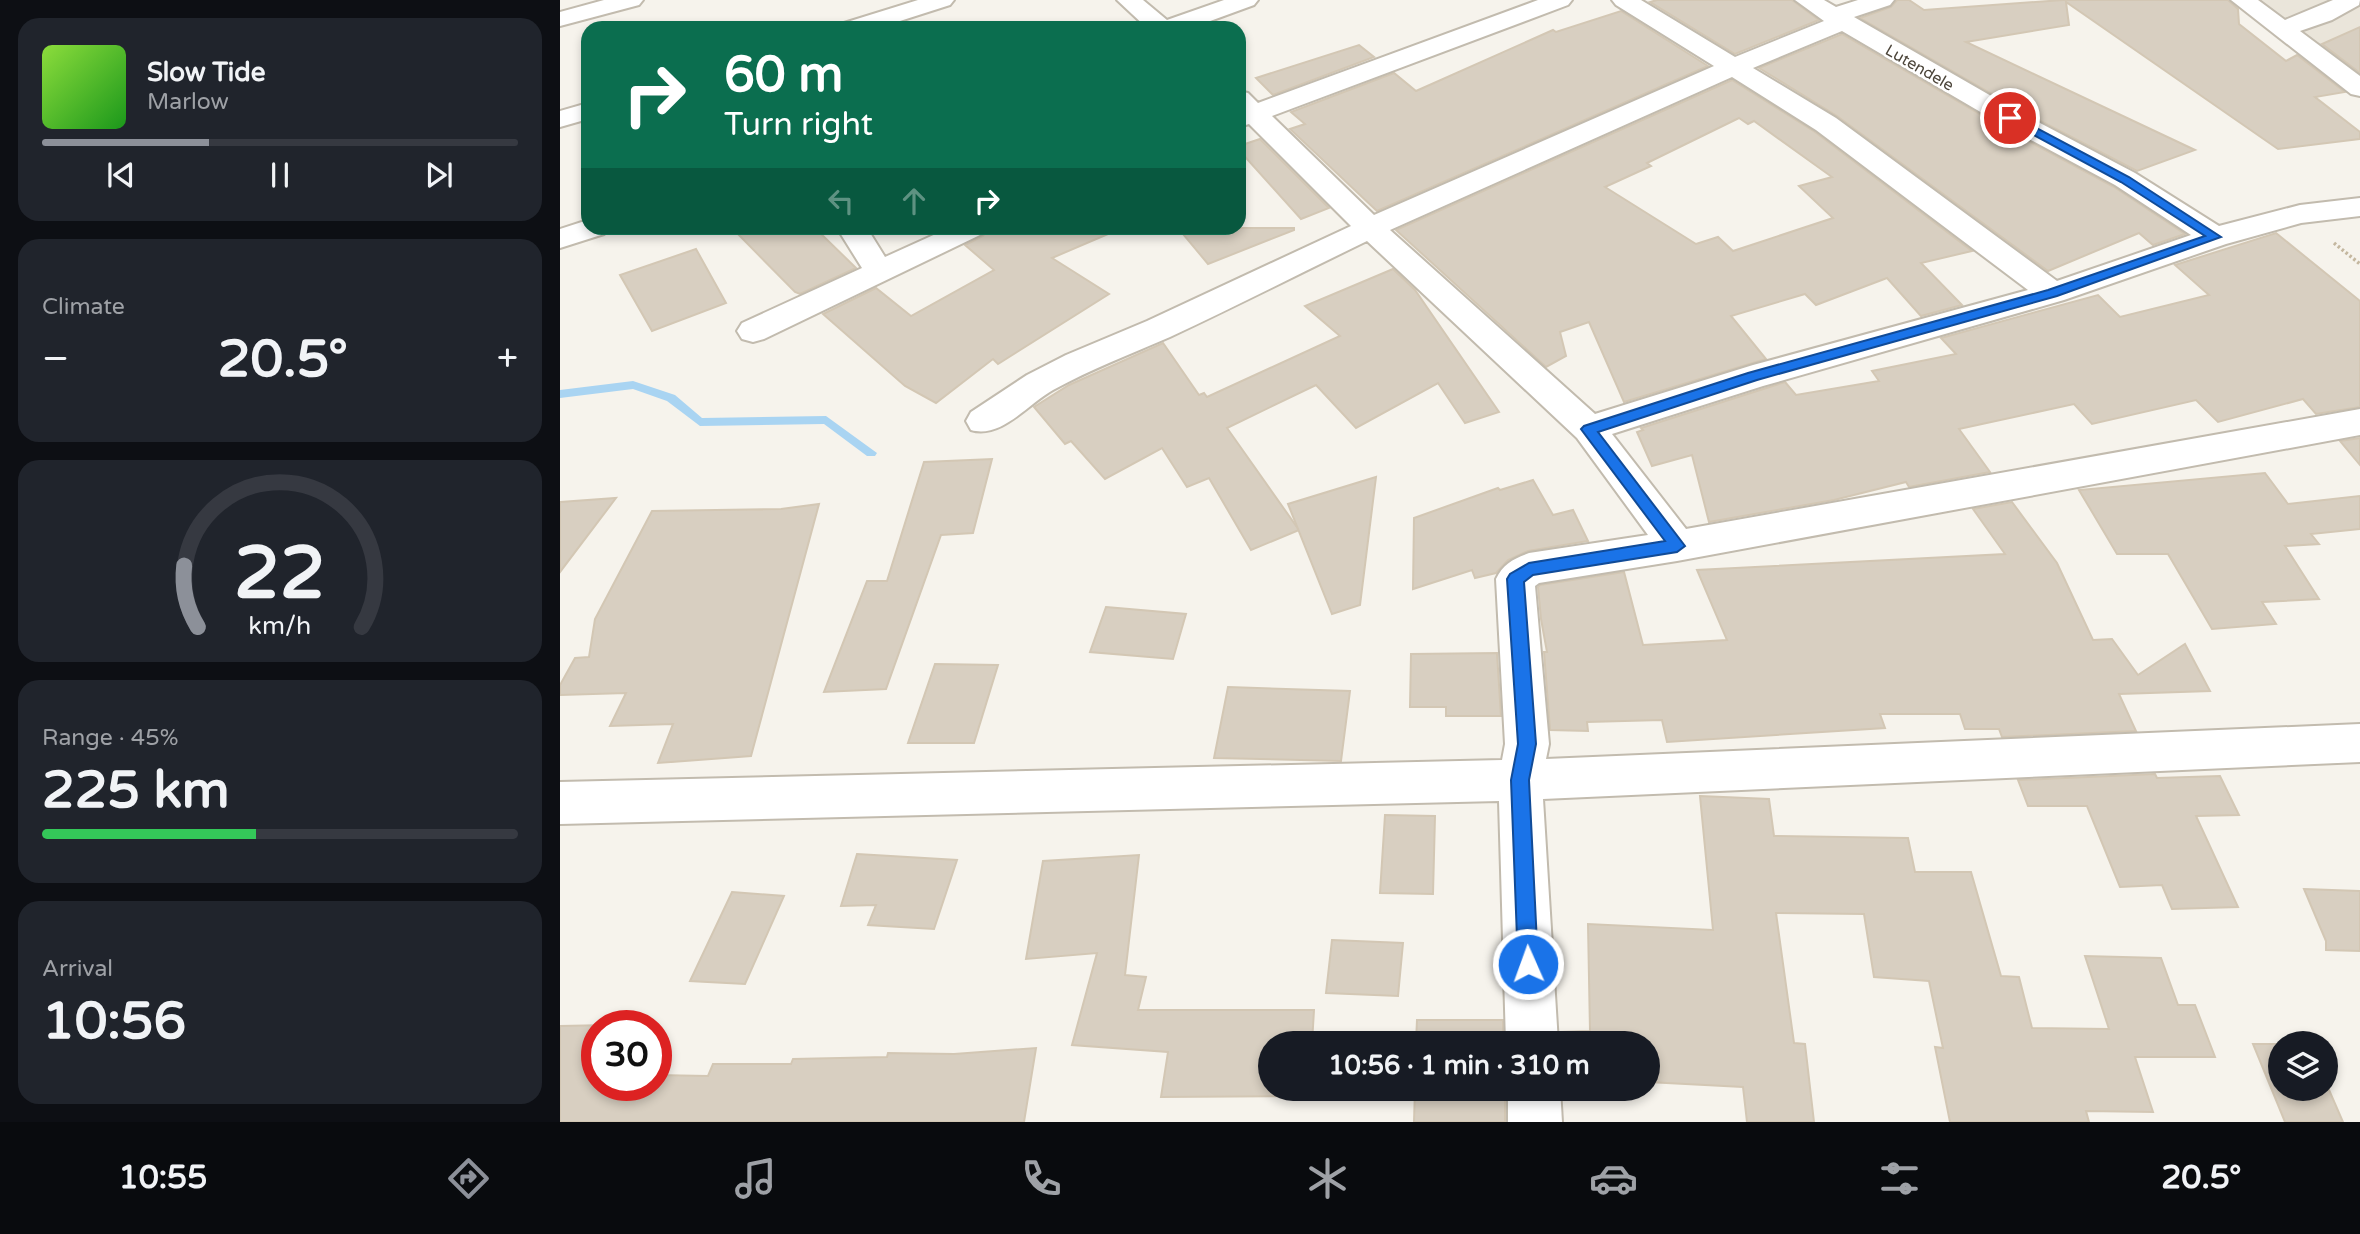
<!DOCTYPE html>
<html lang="en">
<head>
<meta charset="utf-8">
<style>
  :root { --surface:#171b24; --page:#20242c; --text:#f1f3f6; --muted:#9ea1a6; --line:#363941; --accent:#8c9099 }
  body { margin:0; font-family:"Varela Round",sans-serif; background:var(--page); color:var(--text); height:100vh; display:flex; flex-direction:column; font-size:26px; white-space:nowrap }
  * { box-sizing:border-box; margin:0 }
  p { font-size:23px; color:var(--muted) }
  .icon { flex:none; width:38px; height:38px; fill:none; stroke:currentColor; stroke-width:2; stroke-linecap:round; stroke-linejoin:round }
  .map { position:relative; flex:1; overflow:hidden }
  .panel { display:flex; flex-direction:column; gap:18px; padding:18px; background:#0d0f14; width:560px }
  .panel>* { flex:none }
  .banner { position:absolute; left:21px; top:21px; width:665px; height:214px; border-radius:21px; box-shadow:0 4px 10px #0003; background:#0b6e4f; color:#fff; overflow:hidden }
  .controls { position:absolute; left:1708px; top:1031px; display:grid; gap:14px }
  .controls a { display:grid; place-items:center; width:70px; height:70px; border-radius:50%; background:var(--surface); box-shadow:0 4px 10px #0003; font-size:35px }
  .speed { position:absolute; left:21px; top:1010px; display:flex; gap:14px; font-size:35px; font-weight:700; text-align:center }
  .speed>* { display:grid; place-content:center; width:91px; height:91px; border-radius:50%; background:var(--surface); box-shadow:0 4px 10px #0003; line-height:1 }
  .speed .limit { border:10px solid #d22; background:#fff; color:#111 }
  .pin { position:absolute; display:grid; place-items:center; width:60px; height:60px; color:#fff; margin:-30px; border:4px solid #fff; border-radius:50%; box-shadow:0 2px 7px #0007 }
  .me { position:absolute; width:77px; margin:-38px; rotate:358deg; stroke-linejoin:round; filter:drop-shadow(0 0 5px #0008) }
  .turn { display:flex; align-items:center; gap:24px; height:147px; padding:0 28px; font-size:32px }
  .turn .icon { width:91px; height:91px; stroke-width:2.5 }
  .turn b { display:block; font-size:49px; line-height:60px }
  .lanes { display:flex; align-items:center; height:66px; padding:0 28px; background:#0003; justify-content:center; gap:35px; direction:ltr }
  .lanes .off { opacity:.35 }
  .big { font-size:52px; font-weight:800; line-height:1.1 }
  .panel .widget { flex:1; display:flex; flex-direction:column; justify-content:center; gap:10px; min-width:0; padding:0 24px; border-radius:21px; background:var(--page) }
  .panel .dial { align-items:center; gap:0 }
  .dial svg { height:182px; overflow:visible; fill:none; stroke:var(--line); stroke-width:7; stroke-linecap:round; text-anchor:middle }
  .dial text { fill:var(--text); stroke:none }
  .song { display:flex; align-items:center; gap:21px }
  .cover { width:84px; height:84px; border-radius:10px; background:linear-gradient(135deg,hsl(90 70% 55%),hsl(120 70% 35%)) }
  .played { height:7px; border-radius:4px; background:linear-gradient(90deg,var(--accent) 35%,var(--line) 35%) }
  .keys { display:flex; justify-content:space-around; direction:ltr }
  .heat { display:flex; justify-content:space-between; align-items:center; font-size:38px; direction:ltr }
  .charge { height:10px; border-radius:5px; background:linear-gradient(90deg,#34c759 45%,var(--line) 0) }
  .trip { position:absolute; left:698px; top:1031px; width:402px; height:70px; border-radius:35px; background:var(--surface); box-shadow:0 4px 10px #0003; font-weight:800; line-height:70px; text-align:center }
  .tab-bar { display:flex; height:112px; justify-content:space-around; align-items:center; background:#090b0e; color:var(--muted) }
  .tab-bar .icon { width:49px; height:49px }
  .tab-bar .selected { color:var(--accent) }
  .tab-bar b { font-size:32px; color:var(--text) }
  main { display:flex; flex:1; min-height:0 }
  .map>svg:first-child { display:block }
  .residential { fill:#eae5da }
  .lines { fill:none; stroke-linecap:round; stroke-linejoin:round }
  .stream { fill:#a9d4f2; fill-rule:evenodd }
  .building { fill:#d8cfc1; stroke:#d3c7b4; stroke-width:2; fill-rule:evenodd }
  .minor-casing { stroke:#c2bbae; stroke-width:4 }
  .path { stroke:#c4b79f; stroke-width:3.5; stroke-dasharray:2.5 2.5; stroke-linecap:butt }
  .minor { fill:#fff; fill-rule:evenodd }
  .route { fill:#1a73e8; stroke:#114b97; stroke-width:2 }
  .labels { text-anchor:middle; stroke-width:5; stroke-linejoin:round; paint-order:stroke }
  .far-street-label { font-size:16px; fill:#4b4439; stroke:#fff }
</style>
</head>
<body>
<main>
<section class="panel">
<div class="widget">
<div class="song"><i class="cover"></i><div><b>Slow Tide</b><p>Marlow</p></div></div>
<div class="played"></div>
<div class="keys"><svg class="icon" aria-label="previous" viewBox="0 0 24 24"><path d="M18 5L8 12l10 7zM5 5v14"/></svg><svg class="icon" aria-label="pause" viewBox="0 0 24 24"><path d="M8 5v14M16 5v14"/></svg><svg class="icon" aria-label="next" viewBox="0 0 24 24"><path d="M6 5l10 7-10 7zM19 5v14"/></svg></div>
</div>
<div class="widget"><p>Climate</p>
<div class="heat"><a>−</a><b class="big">20.5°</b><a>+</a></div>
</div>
<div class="widget dial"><svg viewBox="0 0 100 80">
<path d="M14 69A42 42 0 1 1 86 69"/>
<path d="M14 69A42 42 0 0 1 8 42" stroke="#8c9099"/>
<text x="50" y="56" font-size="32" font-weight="700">22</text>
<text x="50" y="72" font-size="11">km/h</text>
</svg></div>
<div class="widget"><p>Range · 45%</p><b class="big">225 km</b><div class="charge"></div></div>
<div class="widget"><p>Arrival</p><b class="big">10:56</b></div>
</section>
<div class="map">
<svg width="1800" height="1122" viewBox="0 0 1800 1122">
  <rect width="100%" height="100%" fill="#f6f3ec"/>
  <polygon class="residential" points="1672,0 1800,0 1800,98"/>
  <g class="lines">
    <polygon class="stream" points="73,381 115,395 142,418 266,416 317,453 315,456 307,456 264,424 140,426 107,401 73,389 0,398 0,390"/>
  </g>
  <g class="building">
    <polygon points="1097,0 1232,0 1259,20 1175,54 1090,2"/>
    <polygon points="1337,0 1349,0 1364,10 1503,0 1668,0 1678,9 1679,24 1726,61 1737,55 1785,92 1755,97 1800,132 1800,139 1718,149 1506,2 1509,25 1406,42 1635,150 1577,171 1460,110 1300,18 1331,7"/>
    <polygon points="1061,11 1148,66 817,211 730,129 745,124 731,112 834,73 856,91 993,30 996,32"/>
    <polygon points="1800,27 1800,73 1762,44"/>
    <polygon points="1282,34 1440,126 1554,187 1625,234 1593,245 1579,233 1488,271 1277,116 1199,68"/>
    <polygon points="799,45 814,57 713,95 696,78"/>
    <path d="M1172,80L1255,132L1412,251L1361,263L1402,305L1361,316L1327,278L1256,305L1245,294L1171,316L1206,359L1064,402L1029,322L1000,332L1006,356L986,367L836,230ZM1179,118L1188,124L1194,121L1272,177L1239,186L1273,218L1173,251L1158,237L1136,244L1045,187L1091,166L1087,163Z"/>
    <polygon points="700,139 769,208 741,219 679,150 679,146"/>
    <polygon points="172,228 255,228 296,268 240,294 235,292"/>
    <polygon points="430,228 562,228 492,258 549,294 438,364 433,359 376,403 345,386 263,314 316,288 351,316 434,270 405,245 423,236"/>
    <polygon points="618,228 734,228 734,230 648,264"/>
    <polygon points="1716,233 1800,301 1800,407 1756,414 1743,399 1658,422 1636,400 1532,424 1514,404 1399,429 1430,472 1349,487 1346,482 1274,500 1149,522 1132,455 1092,466 1077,432 1083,430 1081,428 1225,382 1236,395 1319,381 1312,371 1396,354 1381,338 1538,295 1560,317 1649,295 1615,265"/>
    <polygon points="136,249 166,303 92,331 60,275"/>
    <polygon points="833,269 855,290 939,412 905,423 878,383 796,428 756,385 667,428 739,530 691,550 649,478 627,487 602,448 545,479 511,441 505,444 474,407 509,385 603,343 639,395 644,393 647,397 780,336 745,306"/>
    <polygon points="1800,438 1800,465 1780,441"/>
    <polygon points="432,459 413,533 381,535 326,689 264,692 307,581 327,581 364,462"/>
    <polygon points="1705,473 1728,504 1800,496 1800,529 1751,534 1759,544 1725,546 1759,599 1702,602 1716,624 1652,629 1608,554 1557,554 1519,490"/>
    <polygon points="816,477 800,605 772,614 728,504"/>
    <polygon points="973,480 993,515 1013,510 1028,541 968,551 948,560 936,573 915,578 912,570 853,589 854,518 938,488 940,490"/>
    <polygon points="56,498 0,572 0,502"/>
    <polygon points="1452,502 1497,563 1533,640 1552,639 1578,675 1625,644 1650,691 1559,694 1576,731 1442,737 1439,729 1405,729 1400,714 1320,714 1325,728 1107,742 1102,720 1027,722 1028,731 990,730 984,652 987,652 981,619 978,587 980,585 1064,572 1083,645 1167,640 1137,570 1445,554 1413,509"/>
    <polygon points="259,504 191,756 98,763 113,724 50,726 66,693 0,695 0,685 15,658 29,657 35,619 92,511 221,509"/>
    <polygon points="546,607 626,614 613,659 530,652"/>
    <polygon points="937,653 941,716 886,716 886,707 850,707 851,654"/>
    <polygon points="375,664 438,665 414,743 348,743"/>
    <polygon points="668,687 790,691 781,761 654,758"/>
    <polygon points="1595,774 1597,778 1660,776 1679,815 1636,816 1678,907 1612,909 1602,885 1560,887 1527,806 1468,806 1458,780"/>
    <polygon points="1140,796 1209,799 1214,836 1348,838 1355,872 1411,872 1441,976 1459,977 1472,1028 1549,1029 1525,956 1601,958 1618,1005 1635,1005 1655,1057 1575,1057 1593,1112 1526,1111 1529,1122 1390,1122 1375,1047 1383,1048 1369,981 1314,977 1304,914 1216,913 1234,1043 1245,1044 1254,1122 1187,1122 1183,1087 1088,1082 1088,1043 1001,1043 1000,1032 1030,1031 1028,924 1153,930"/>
    <polygon points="825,815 875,816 873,894 820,893"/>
    <polygon points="297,854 397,860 374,929 308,925 316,905 281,906"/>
    <polygon points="579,855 565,975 586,977 578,1010 754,1010 752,1043 710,1043 710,1088 748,1088 747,1096 601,1097 608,1052 512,1045 537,953 466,959 483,861"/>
    <polygon points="1744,889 1800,891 1800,951 1766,950 1766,941"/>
    <polygon points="172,892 224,896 185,984 130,981"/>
    <polygon points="772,940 843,943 838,996 766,993"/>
    <polygon points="857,1020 943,1020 943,1043 856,1043"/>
    <polygon points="49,1025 37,1026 37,1054 28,1074 37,1074 37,1085 96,1085 96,1075 148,1076 153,1064 231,1064 233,1059 327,1057 328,1053 394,1054 476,1048 464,1122 0,1122 0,1026"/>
    <polygon points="1693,1044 1720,1044 1720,1088 1766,1088 1766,1083 1783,1122 1725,1122"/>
    <polygon points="855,1088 945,1088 945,1122 854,1122"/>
    <polygon points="1003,1088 1058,1088 1059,1097 1003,1099"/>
  </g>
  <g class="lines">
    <g class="minor-casing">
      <g id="minor">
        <polygon points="44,0 83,0 79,5 0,26 0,12"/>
        <polygon points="358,0 394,0 390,5 318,28 281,28 284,23"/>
        <polygon points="557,0 583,0 607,20 664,0 698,0 694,5 631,28 587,28"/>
        <path d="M978,0H1012L1008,5L712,116L814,215L1154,66L1056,5L1052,0H1081L1175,57L1264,21L1235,0H1264L1276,7L1298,0H1334L1330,5L1294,17L1459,112L1575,173L1659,226L1740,205L1800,198V216L1741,223L1666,244L1504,300L1203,386L1052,434L1126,529L1800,409V435L1117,561L979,583L975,586L989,744L986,759L1800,724V762L983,799L998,1043H946L939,801L0,824V782L942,760L945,744L936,579C943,564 953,559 969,553L1088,535L1017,438L807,241C741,273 676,306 610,337C571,354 531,369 493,390C468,404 441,439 411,430L406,421L411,412L467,375L506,355L587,321L791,226L689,124L679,127V91L688,93L698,103ZM1282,31L1441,124L1555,185L1631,235L1497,281L1276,118L1193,68ZM1172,77L1256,130L1468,290L1193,365L1035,414L830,230Z"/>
        <polygon points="1671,0 1698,0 1725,20 1773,0 1800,0 1799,5 1772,20 1740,31 1800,76 1800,96 1791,94"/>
        <polygon points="28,103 28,119 0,127 0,111"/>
        <polygon points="28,220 28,228 49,228 44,234 0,248 0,229"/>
        <polygon points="277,228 307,228 325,257 389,228 427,228 422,234 204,339 193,342 182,339 177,331 182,323 302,268"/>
        <polygon points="948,1088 1000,1088 1002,1122 948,1122"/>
      </g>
    </g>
    <polyline class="path" points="1774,243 1800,264"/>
    <use href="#minor" class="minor"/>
  </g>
  <polygon class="route" points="1446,116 1454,116 1569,177 1661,237 1497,296 1197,380 1038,432 1125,546 1117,552 973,575 964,582 976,744 969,780 978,964 975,971 968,974 961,971 958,964 951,780 958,744 947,579 950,574 969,563 1105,541 1021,429 1024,426 1188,373 1488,290 1645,236 1561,182 1446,120"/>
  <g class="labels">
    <g class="far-street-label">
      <text transform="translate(1360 67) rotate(30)" y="6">Lutendele</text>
    </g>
  </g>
</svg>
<div class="controls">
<a><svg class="icon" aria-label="layers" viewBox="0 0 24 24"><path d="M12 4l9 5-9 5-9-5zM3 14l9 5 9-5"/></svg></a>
</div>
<div class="speed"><div class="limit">30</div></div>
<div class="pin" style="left:1450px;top:118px;background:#d93025"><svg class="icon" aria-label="arrive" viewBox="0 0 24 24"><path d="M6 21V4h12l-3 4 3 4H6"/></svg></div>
<svg class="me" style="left:968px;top:964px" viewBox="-20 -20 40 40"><circle r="17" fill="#1a73e8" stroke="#fff" stroke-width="3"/><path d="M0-11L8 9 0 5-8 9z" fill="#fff"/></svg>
<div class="trip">10:56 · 1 min · 310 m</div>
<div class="banner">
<div class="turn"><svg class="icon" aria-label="right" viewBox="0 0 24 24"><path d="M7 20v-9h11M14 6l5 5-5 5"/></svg><div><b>60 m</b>Turn right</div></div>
<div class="lanes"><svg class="icon off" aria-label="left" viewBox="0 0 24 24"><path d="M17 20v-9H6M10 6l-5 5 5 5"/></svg><svg class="icon off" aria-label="ahead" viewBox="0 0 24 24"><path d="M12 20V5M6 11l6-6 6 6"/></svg><svg class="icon" aria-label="right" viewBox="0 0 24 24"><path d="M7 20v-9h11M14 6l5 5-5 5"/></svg></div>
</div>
</div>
</main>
<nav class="tab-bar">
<b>10:55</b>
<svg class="icon selected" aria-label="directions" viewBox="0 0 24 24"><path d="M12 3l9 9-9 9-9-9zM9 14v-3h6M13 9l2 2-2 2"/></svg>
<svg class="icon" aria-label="music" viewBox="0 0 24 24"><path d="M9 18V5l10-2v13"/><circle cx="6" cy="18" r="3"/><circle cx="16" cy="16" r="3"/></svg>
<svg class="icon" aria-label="phone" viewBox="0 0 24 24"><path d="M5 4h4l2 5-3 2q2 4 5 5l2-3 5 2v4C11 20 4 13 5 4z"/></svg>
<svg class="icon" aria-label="climate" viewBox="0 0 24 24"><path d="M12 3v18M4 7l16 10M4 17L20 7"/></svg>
<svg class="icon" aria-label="car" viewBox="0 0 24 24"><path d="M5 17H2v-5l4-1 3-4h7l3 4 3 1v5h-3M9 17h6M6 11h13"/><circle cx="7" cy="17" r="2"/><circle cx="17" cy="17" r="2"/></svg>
<svg class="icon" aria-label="filters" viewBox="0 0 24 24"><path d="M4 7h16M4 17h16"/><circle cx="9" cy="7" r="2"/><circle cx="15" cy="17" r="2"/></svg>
<b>20.5°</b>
</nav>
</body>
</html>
